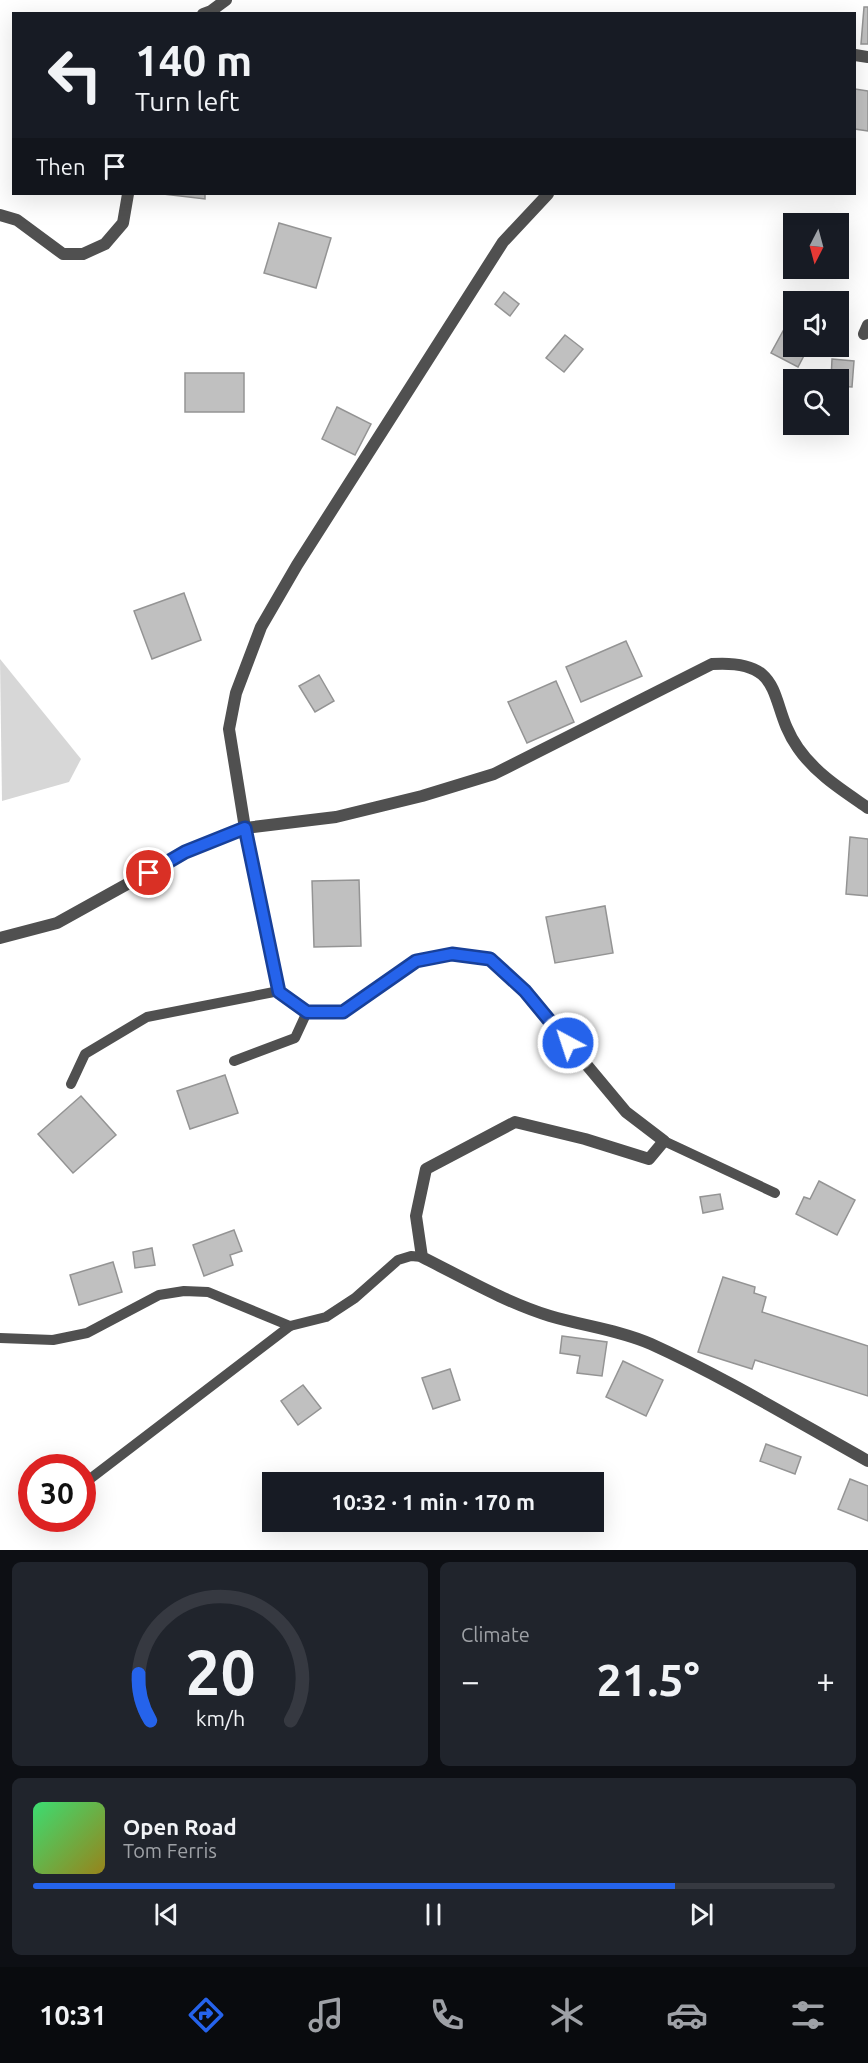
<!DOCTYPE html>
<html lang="en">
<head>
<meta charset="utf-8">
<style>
  :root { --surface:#171b24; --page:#20242c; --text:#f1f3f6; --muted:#9ea1a6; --line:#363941; --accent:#2563eb }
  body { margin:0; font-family:Ubuntu,sans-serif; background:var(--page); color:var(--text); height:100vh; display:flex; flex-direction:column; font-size:22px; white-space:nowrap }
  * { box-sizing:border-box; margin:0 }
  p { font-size:20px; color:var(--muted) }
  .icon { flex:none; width:33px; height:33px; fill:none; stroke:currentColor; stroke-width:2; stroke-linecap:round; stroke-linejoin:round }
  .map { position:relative; height:1550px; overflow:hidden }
  .panel { display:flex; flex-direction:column; gap:12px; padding:12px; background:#0d0f14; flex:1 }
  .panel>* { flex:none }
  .top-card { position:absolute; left:12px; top:12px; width:844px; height:183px; border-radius:0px; box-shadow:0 6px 24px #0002; background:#171b24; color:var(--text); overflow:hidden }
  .needle { width:39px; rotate:186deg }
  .fabs { position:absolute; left:783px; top:213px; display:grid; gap:12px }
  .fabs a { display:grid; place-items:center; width:66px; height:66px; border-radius:0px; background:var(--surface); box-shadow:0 6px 24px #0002; font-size:30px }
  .speed { position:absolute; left:18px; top:1454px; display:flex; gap:12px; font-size:30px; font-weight:700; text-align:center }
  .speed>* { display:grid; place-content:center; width:78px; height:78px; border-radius:50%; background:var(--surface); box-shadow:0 6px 24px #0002; line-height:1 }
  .speed .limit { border:9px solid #d22; background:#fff; color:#111 }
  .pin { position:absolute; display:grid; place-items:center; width:51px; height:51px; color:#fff; margin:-26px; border:3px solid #fff; border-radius:50%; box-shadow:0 2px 6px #0007 }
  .me { position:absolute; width:66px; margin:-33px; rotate:320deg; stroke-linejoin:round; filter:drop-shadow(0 0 4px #0008) }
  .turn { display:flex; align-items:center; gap:21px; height:126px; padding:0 24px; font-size:27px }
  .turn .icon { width:78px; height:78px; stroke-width:2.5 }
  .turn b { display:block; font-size:42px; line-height:51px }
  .then { display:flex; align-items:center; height:57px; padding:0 24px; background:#0003; gap:12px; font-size:22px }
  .big { font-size:45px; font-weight:700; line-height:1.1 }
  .panel .tile { flex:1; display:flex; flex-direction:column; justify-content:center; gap:9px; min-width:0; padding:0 21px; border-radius:9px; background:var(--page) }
  .panel .dial { align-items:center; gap:0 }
  .dial svg { height:156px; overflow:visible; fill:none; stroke:var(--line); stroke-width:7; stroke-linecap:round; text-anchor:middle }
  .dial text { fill:var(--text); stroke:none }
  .song { display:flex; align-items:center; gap:18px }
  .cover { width:72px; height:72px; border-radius:9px; background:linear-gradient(135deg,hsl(140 70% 55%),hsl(50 70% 35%)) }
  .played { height:6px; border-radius:3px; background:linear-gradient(90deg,var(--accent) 80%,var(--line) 80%) }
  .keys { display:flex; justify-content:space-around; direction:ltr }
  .heat { display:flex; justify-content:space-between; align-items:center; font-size:33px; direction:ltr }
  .panel .tiles { flex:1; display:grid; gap:12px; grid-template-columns:1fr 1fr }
  .tile:last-child { grid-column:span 2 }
  .trip { position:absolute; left:262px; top:1472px; width:342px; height:60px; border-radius:0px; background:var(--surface); box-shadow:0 6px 24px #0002; font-weight:700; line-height:60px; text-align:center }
  .tab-bar { display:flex; height:96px; justify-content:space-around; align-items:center; background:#090b0e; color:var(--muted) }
  .tab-bar .icon { width:42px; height:42px }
  .tab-bar .active { color:var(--accent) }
  .tab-bar b { font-size:27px; color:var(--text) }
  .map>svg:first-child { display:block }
  .green { fill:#d7d7d7 }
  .building { fill:#c0c0c0; stroke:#949494; stroke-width:1.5 }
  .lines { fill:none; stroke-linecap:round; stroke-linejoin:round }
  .service { stroke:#505050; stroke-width:10 }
  .minor { stroke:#505050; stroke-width:12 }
  .tertiary { stroke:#505050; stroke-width:12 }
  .route-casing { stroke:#184099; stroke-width:15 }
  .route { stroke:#2563eb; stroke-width:10 }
</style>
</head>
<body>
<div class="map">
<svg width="868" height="1550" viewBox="0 0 868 1550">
  <rect width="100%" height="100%" fill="#fff"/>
  <polygon class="green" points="0,659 81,759 69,782 2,801"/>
  <g class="building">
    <polygon points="864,7 868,7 868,44 861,44"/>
    <polygon points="855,89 868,91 868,131 855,129"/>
    <polygon points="163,194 205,194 205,199"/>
    <polygon points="279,223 331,238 316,288 264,273"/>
    <polygon points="504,292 519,304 510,316 495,304"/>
    <polygon points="794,311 794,346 809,346 798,367 771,353"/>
    <polygon points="565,335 583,349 564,372 546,358"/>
    <polygon points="832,359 854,361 852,387 838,386 838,380 831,380"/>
    <rect x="185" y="373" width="59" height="39"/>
    <polygon points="337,407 371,424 355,455 322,439"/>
    <polygon points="184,593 201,640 152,659 134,611"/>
    <polygon points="626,641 642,676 581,702 566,667"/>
    <polygon points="319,675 334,701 315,712 299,686"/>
    <polygon points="556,681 574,722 527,743 508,702"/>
    <polygon points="850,837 868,839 868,896 846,894"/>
    <polygon points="359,880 361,946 314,947 312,881"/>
    <polygon points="605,906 613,953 555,963 546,917"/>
    <polygon points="225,1075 238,1113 190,1129 177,1091"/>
    <polygon points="81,1096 116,1135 73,1173 38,1134"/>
    <polygon points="819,1181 855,1200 837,1235 796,1214 804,1197 810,1199"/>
    <polygon points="720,1194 723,1209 703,1213 700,1197"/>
    <polygon points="234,1230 242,1251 230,1255 233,1265 204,1276 193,1245"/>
    <polygon points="152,1248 155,1265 135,1268 133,1252"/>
    <polygon points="113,1262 122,1292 79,1305 70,1275"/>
    <polygon points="723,1277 755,1287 754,1293 766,1297 762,1312 868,1346 868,1396 755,1360 752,1369 698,1352"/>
    <polygon points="562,1336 607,1342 602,1376 577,1373 580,1356 560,1353"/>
    <polygon points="623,1361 663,1380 646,1416 606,1397"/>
    <polygon points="450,1369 460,1400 433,1409 422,1378"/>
    <polygon points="303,1385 321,1408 298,1425 281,1401"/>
    <polygon points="766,1444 801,1457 795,1474 760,1461"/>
    <polygon points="850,1479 868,1486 868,1521 838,1509"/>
  </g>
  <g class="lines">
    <g class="service">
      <polyline points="234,1061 295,1038 307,1012"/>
      <polyline points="71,1084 85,1054 147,1017 279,991"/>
      <polyline points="664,1141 775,1193"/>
      <polyline points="0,1338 53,1340 87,1333 159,1295 184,1291 208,1292 290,1326 326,1317 355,1298 398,1260 411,1256 422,1257"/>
      <polyline points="82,1485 290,1326"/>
    </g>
    <g class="minor">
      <polyline points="855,55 868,57"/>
      <path d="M548,194L503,242L297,565L261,627L236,693L229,729L245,828L279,991L307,1012H343L416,961L452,954L490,959L525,991L626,1112L664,1141L649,1159L585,1139L515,1122L426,1169L416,1216L422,1257C464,1278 505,1302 550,1316C584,1326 619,1330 651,1344C726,1378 796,1421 868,1461"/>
      <polyline points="864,334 868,325"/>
      <path d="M0,938L57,923L185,852L245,828L336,817L422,796L494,774L712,664C789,659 767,705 798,748C816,774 842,790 868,808"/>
    </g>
    <g class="tertiary">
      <polyline points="203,14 211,11 226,0"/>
      <polyline points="0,215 17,220 63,254 83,254 105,244 123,223 128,194"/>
    </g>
  </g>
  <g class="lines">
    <g class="route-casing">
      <polyline id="route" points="149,873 185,852 245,828 279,992 307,1012 343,1012 416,961 452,954 490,959 525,991 568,1043"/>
    </g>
    <use href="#route" class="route"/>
  </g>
</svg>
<div class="fabs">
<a><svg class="needle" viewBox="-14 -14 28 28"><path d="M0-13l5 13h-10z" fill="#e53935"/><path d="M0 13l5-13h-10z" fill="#9ea1a6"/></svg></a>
<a><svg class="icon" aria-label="sound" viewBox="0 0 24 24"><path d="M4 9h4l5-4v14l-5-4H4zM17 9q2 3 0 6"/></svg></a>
<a><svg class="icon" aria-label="search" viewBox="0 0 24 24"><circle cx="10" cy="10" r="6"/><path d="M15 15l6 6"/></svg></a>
</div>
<div class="speed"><div class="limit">30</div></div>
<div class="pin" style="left:149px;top:873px;background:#d93025"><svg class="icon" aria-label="arrive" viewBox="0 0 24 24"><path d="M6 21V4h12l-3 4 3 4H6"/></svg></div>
<svg class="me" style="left:568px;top:1043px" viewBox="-20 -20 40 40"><circle r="17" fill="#2563eb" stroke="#fff" stroke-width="3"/><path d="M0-11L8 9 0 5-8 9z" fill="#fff"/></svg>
<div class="trip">10:32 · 1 min · 170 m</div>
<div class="top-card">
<div class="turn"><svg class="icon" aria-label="left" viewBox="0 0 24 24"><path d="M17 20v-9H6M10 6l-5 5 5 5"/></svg><div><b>140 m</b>Turn left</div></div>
<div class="then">Then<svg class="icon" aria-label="arrive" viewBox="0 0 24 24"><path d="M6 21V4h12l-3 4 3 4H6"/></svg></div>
</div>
</div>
<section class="panel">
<div class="tiles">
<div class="tile dial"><svg viewBox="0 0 100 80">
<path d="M14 69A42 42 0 1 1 86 69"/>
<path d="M14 69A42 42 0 0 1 8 45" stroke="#2563eb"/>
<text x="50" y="56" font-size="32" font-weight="700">20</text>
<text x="50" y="72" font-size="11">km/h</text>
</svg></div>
<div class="tile"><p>Climate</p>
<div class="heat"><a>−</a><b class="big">21.5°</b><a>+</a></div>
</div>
<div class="tile">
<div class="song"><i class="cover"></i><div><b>Open Road</b><p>Tom Ferris</p></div></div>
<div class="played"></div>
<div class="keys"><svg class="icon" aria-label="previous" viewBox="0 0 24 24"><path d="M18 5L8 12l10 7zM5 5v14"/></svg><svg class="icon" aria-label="pause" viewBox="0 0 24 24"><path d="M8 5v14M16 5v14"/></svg><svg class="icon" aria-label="next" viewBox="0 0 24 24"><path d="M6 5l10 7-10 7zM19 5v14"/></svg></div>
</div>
</div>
</section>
<nav class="tab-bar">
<b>10:31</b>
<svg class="icon active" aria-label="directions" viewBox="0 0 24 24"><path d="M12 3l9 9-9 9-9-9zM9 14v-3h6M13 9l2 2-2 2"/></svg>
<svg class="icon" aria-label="music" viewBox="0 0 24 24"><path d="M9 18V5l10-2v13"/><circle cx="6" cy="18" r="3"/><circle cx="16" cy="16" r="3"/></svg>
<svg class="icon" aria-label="phone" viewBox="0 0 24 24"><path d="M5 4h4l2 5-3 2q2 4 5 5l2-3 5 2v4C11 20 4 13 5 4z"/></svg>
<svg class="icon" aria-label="climate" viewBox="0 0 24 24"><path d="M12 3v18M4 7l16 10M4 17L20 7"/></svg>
<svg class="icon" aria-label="car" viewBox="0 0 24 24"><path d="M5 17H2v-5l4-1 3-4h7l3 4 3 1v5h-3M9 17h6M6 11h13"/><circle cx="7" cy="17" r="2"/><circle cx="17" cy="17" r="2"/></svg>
<svg class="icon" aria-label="filters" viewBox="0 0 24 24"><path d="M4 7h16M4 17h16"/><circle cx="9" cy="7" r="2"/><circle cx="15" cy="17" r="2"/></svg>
</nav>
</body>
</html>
